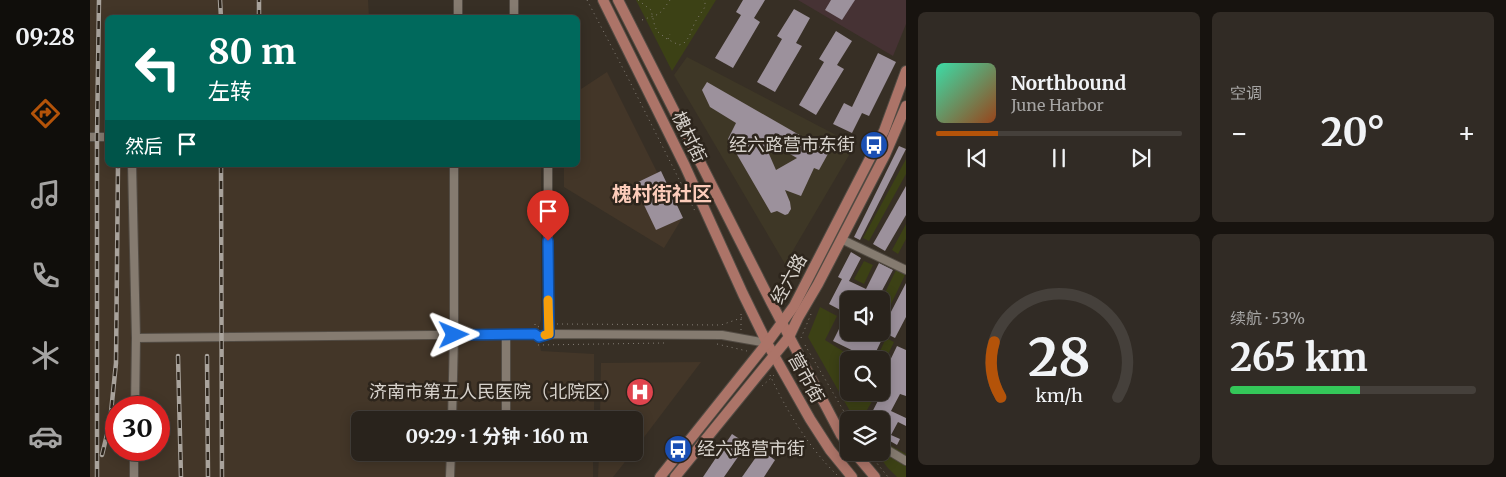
<!DOCTYPE html>
<html lang="zh">
<head>
<meta charset="utf-8">
<style>
  :root { --surface:#29231c; --page:#312b25; --text:#f1f3f6; --muted:#a5a4a3; --line:#45403b; --accent:#b45309 }
  body { margin:0; font-family:Merriweather,"Noto Sans SC",serif; background:var(--page); color:var(--text); height:100vh; display:flex; flex-direction:column; font-size:19px; white-space:nowrap }
  * { box-sizing:border-box; margin:0 }
  p { font-size:16px; color:var(--muted) }
  .icon { flex:none; width:28px; height:28px; fill:none; stroke:currentColor; stroke-width:2; stroke-linecap:round; stroke-linejoin:round }
  .map { position:relative; flex:1; overflow:hidden }
  .drawer { display:flex; flex-direction:column; gap:12px; padding:12px; background:#17130f; width:600px }
  .drawer>* { flex:none }
  .top-card { position:absolute; left:15px; top:15px; width:475px; height:152px; border-radius:8px; box-shadow:0 2px 12px #0003,0 0 0 1px var(--line); background:#00695c; color:#fff; overflow:hidden }
  .fabs { position:absolute; left:750px; top:291px; display:grid; gap:10px }
  .fabs a { display:grid; place-items:center; width:50px; height:50px; border-radius:8px; background:var(--surface); box-shadow:0 2px 12px #0003,0 0 0 1px var(--line); font-size:25px }
  .speed { position:absolute; left:15px; top:396px; display:flex; gap:10px; font-size:25px; font-weight:700; text-align:center }
  .speed>* { display:grid; place-content:center; width:65px; height:65px; border-radius:50%; background:var(--surface); box-shadow:0 2px 12px #0003,0 0 0 1px var(--line); line-height:1 }
  .speed .limit { border:8px solid #d22; background:#fff; color:#111 }
  .pin { position:absolute; display:grid; place-items:center; width:42px; height:42px; color:#fff; margin:-51px -21px; border-radius:50% 50% 50% 0; rotate:-45deg; box-shadow:0 0 5px #0007 }
  .pin .icon { rotate:45deg }
  .me { position:absolute; width:55px; margin:-28px; rotate:89deg; stroke-linejoin:round; filter:drop-shadow(0 0 4px #0008) }
  .turn { display:flex; align-items:center; gap:18px; height:105px; padding:0 20px; font-size:22px }
  .turn .icon { width:65px; height:65px; stroke-width:2.5 }
  .turn b { display:block; font-size:35px; line-height:42px }
  .then { display:flex; align-items:center; height:48px; padding:0 20px; background:#0003; gap:10px; font-size:19px }
  .big { font-size:38px; font-weight:700; line-height:1.1 }
  .drawer .tile { flex:1; display:flex; flex-direction:column; justify-content:center; gap:8px; min-width:0; padding:0 18px; border-radius:8px; background:var(--page) }
  .drawer .dial { align-items:center; gap:0 }
  .dial svg { height:130px; overflow:visible; fill:none; stroke:var(--line); stroke-width:7; stroke-linecap:round; text-anchor:middle }
  .dial text { fill:var(--text); stroke:none }
  .song { display:flex; align-items:center; gap:15px }
  .cover { width:60px; height:60px; border-radius:8px; background:linear-gradient(135deg,hsl(160 70% 55%),hsl(20 70% 35%)) }
  .played { height:5px; border-radius:2px; background:linear-gradient(90deg,var(--accent) 25%,var(--line) 25%) }
  .keys { display:flex; justify-content:space-around; direction:ltr }
  .heat { display:flex; justify-content:space-between; align-items:center; font-size:28px; direction:ltr }
  .charge { height:8px; border-radius:4px; background:linear-gradient(90deg,#34c759 53%,var(--line) 0) }
  .drawer .tiles { flex:1; display:grid; gap:12px; grid-template-columns:repeat(2,1fr) }
  .trip { position:absolute; left:261px; top:411px; width:292px; height:50px; border-radius:8px; background:var(--surface); box-shadow:0 2px 12px #0003,0 0 0 1px var(--line); font-weight:700; line-height:50px; text-align:center }
  main { display:flex; flex:1; min-height:0 }
  .dock { display:flex; flex-direction:column; width:90px; justify-content:space-around; align-items:center; background:#100e0b; color:var(--muted) }
  .dock .icon { width:35px; height:35px }
  .dock .current { color:var(--accent) }
  .dock b { font-size:22px; color:var(--text) }
  .map>svg:first-child { display:block }
  .commercial { fill:#3e3726 }
  .built { fill:#433628; fill-rule:evenodd }
  .education { fill:#463234 }
  .green { fill:#3c4115 }
  .building { fill:#9c919c; fill-rule:evenodd }
  .lines { fill:none; stroke-linecap:round; stroke-linejoin:round }
  .minor-casing { stroke:#524b43; stroke-width:10 }
  .major-casing { stroke:#524b43; stroke-width:12 }
  .path { stroke:#847e76; stroke-width:1; stroke-dasharray:1 4; stroke-linecap:butt }
  .minor { stroke:#857b70; stroke-width:8 }
  .major { stroke:#ac7468; stroke-width:10 }
  .rail-casing { stroke:#a9a39c; stroke-width:4.5 }
  .rail { stroke:#2d251c; stroke-width:2.5; stroke-dasharray:8; stroke-linecap:butt }
  .route-casing { stroke:#114b97; stroke-width:12 }
  .route { stroke:#1a73e8; stroke-width:9 }
  .slow { stroke:#f59e0b; stroke-width:9 }
  .labels { text-anchor:middle; stroke-width:5; stroke-linejoin:round; paint-order:stroke }
  .street-label { font-size:18px; fill:#d7d2cc; stroke:#2d251c }
  .poi-label { font-size:18px; fill:#d7d2cc; stroke:#2d251c; text-anchor:end }
  .quarter-label { font-size:20px; font-weight:bold; fill:#fcccba; stroke:#2d251c }
</style>
</head>
<body>
<main>
<nav class="dock">
<b>09:28</b>
<svg class="icon current" aria-label="directions" viewBox="0 0 24 24"><path d="M12 3l9 9-9 9-9-9zM9 14v-3h6M13 9l2 2-2 2"/></svg>
<svg class="icon" aria-label="music" viewBox="0 0 24 24"><path d="M9 18V5l10-2v13"/><circle cx="6" cy="18" r="3"/><circle cx="16" cy="16" r="3"/></svg>
<svg class="icon" aria-label="phone" viewBox="0 0 24 24"><path d="M5 4h4l2 5-3 2q2 4 5 5l2-3 5 2v4C11 20 4 13 5 4z"/></svg>
<svg class="icon" aria-label="climate" viewBox="0 0 24 24"><path d="M12 3v18M4 7l16 10M4 17L20 7"/></svg>
<svg class="icon" aria-label="car" viewBox="0 0 24 24"><path d="M5 17H2v-5l4-1 3-4h7l3 4 3 1v5h-3M9 17h6M6 11h13"/><circle cx="7" cy="17" r="2"/><circle cx="17" cy="17" r="2"/></svg>
</nav>
<div class="map">
<svg width="816" height="477" viewBox="0 0 816 477">
  <rect width="100%" height="100%" fill="#372f25"/>
  <polygon class="commercial" points="597,57 765,145 695,264 584,75"/>
  <g class="built">
    <path d="M0,0H278L279,17L18,18V165H451V320L449,327L450,346L451,351L504,354V420H270V452L503,453V477H0ZM26,408H69V450H26Z"/>
    <polygon points="517,72 591,220 574,248 474,187 474,165 488,165 488,91"/>
    <polygon points="611,362 545,449 545,420 510,420 511,363"/>
    <polygon points="509,453 509,452 542,453 523,477 508,477"/>
  </g>
  <polygon class="education" points="708,0 816,0 816,24 803,56"/>
  <g class="green">
    <polygon points="546,0 626,0 582,71"/>
    <polygon points="816,159 816,174 779,241 773,238"/>
    <polygon points="816,224 816,239 808,254 802,250"/>
    <polygon points="774,261 783,265 774,284 764,279"/>
    <polygon points="806,270 815,275 791,325 791,301"/>
    <polygon points="730,307 747,316 735,340 767,360 759,360 759,392 787,393 771,420 765,420 718,337"/>
    <polygon points="796,338 804,342 792,367 791,360 786,360"/>
    <polygon points="791,440 816,454 816,477 807,477 797,467 787,453 791,452"/>
  </g>
  <g class="building">
    <polygon points="653,0 675,0 664,18 670,22 643,68 625,58 651,15 646,12"/>
    <polygon points="741,0 765,0 752,20 735,10"/>
    <polygon points="704,9 720,18 706,43 712,46 685,92 667,82 692,39 687,36"/>
    <polygon points="746,31 762,41 747,65 754,69 726,115 709,105 734,62 729,59"/>
    <polygon points="788,53 806,62 779,116 772,113 762,133 743,124 754,103 762,107"/>
    <path d="M617,82L739,152L729,170L724,168L711,196L695,190L700,202L701,209L698,214L695,215L687,211L681,213L638,139L646,123L620,107L612,90ZM672,138L707,158L686,170Z"/>
    <polygon points="809,146 816,149 770,240 764,237"/>
    <polygon points="571,171 593,218 566,230 544,184"/>
    <polygon points="816,186 816,215 795,251 783,244"/>
    <polygon points="761,252 771,258 759,281 776,289 789,263 803,270 787,300 759,300 759,303 754,312 739,304 752,279 748,277"/>
    <polygon points="816,283 816,317 805,338 795,333 782,360 743,341 759,309 759,332 795,332 791,331"/>
    <polygon points="807,346 816,350 816,396 810,394 801,411 816,418 816,426 808,422 801,435 810,439 807,445 793,437 796,432 791,430 791,420 778,420 792,393 791,372 794,373"/>
    <polygon points="642,434 657,444 634,477 613,477"/>
    <polygon points="671,450 685,460 674,477 652,477"/>
  </g>
  <g class="lines">
    <g class="minor-casing">
      <g id="minor">
        <polyline points="368,18 368,0"/>
        <polyline points="424,18 424,0"/>
        <polyline points="0,137 18,137"/>
        <polyline points="42,165 46,338 45,408"/>
        <polyline points="458,165 458,317 459,334"/>
        <polyline points="751,239 816,270"/>
        <polyline points="46,338 445,334 449,337 459,334 632,335 677,343"/>
        <polyline points="362,420 364,335 364,165"/>
        <polyline points="416,420 416,335"/>
        <polyline points="791,446 816,461"/>
        <polyline points="415,452 415,454 495,455"/>
        <polyline points="44,477 44,450"/>
        <polyline points="360,477 361,452"/>
      </g>
    </g>
    <g class="major-casing">
      <g id="major">
        <polyline points="513,0 595,166 653,294 677,343 720,419 740,450 762,477"/>
        <polyline points="528,0 681,302 751,435 759,445"/>
        <polyline points="764,452 785,477"/>
        <polyline points="570,477 677,343 704,306 794,131 816,71"/>
        <polyline points="585,477 699,337 708,318 728,284 795,155 816,106"/>
      </g>
    </g>
    <g class="path">
      <polyline points="497,0 538,78 606,213"/>
      <polyline points="548,0 561,10 565,27 568,32 577,39 589,45 594,43 599,37 605,22 615,7 615,1 613,0"/>
      <path d="M552,20C571,13 568,17 580,0"/>
      <polyline points="578,39 580,34"/>
      <polyline points="692,305 702,289"/>
      <polyline points="467,324 631,325 654,317"/>
      <polyline points="445,325 445,324 449,327 451,326"/>
      <polyline points="651,330 651,312"/>
      <polyline points="711,338 721,314"/>
      <polyline points="627,344 657,351"/>
      <polyline points="448,345 574,343"/>
      <polyline points="715,345 759,420"/>
      <path d="M680,375C696,410 719,448 747,475"/>
      <polyline points="672,386 681,378 685,374"/>
      <polyline points="778,452 798,477"/>
    </g>
    <use href="#minor" class="minor"/>
    <use href="#major" class="major"/>
    <g class="rail-casing">
      <g id="rail">
        <polyline points="130,0 131,18"/>
        <polyline points="169,18 169,0"/>
        <polyline points="131,165 132,477"/>
        <polyline points="88,356 91,477"/>
        <polyline points="117,356 118,477"/>
        <polyline points="12,455 20,422 26,363 28,165"/>
        <polyline points="7,477 7,137 9,0"/>
      </g>
    </g>
    <use href="#rail" class="rail"/>
  </g>
  <g class="lines">
    <g class="route-casing">
      <polyline id="route" points="364,335 445,334 449,337 459,334 458,241"/>
    </g>
    <use href="#route" class="route"/>
    <polyline class="slow" points="455,335 459,334 458,300"/>
  </g>
  <defs>
    <g id="bus-disc" transform="scale(1.4375)"><circle r="9.5" fill="#1a4fb4" stroke="#2d251c"/><path d="M-5-6H5V4H4V6H2V4H-2V6H-4V4H-5ZM-3.5-4V0h7V-4ZM-3.5 1.2v1.5H-2V1.2ZM2 1.2v1.5H3.5V1.2Z" fill="#fff"/></g>
    <g id="hospital-disc" transform="scale(1.4375)"><circle r="9.5" fill="#e0444e" stroke="#2d251c"/><path d="M-5-5h3v3.5h4V-5h3V5h-3V1.5h-4V5h-3Z" fill="#fff"/></g>
  </defs>
  <g fill-rule="evenodd">
    <use href="#bus-disc" x="784" y="145"/>
    <use href="#hospital-disc" x="550" y="392"/>
    <use href="#bus-disc" x="588" y="449"/>
  </g>
  <g class="labels">
    <g class="street-label">
      <text transform="translate(599 137) rotate(64)" y="6">槐村街</text>
      <text transform="translate(699 279) rotate(-61)" y="6">经六路</text>
      <text transform="translate(716 378) rotate(61)" y="6">营市街</text>
    </g>
    <g class="poi-label">
      <text x="765" y="151">经六路营市东街</text>
      <text x="531" y="398">济南市第五人民医院（北院区）</text>
      <text x="607" y="455" text-anchor="start">经六路营市街</text>
    </g>
    <g class="quarter-label">
      <text x="572" y="201">槐村街社区</text>
    </g>
  </g>
</svg>
<div class="fabs">
<a><svg class="icon" aria-label="sound" viewBox="0 0 24 24"><path d="M4 9h4l5-4v14l-5-4H4zM17 9q2 3 0 6"/></svg></a>
<a><svg class="icon" aria-label="search" viewBox="0 0 24 24"><circle cx="10" cy="10" r="6"/><path d="M15 15l6 6"/></svg></a>
<a><svg class="icon" aria-label="layers" viewBox="0 0 24 24"><path d="M12 4l9 5-9 5-9-5zM3 14l9 5 9-5"/></svg></a>
</div>
<div class="speed"><div class="limit">30</div></div>
<div class="pin" style="left:458px;top:241px;background:#d93025"><svg class="icon" aria-label="arrive" viewBox="0 0 24 24"><path d="M6 21V4h12l-3 4 3 4H6"/></svg></div>
<svg class="me" style="left:364px;top:335px" viewBox="-20 -20 40 40"><path d="M0-17L14 15 0 8-14 15z" fill="#1a73e8" stroke="#fff" stroke-width="4"/></svg>
<div class="trip">09:29 · 1 分钟 · 160 m</div>
<div class="top-card">
<div class="turn"><svg class="icon" aria-label="left" viewBox="0 0 24 24"><path d="M17 20v-9H6M10 6l-5 5 5 5"/></svg><div><b>80 m</b>左转</div></div>
<div class="then">然后<svg class="icon" aria-label="arrive" viewBox="0 0 24 24"><path d="M6 21V4h12l-3 4 3 4H6"/></svg></div>
</div>
</div>
<section class="drawer">
<div class="tiles">
<div class="tile">
<div class="song"><i class="cover"></i><div><b>Northbound</b><p>June Harbor</p></div></div>
<div class="played"></div>
<div class="keys"><svg class="icon" aria-label="previous" viewBox="0 0 24 24"><path d="M18 5L8 12l10 7zM5 5v14"/></svg><svg class="icon" aria-label="pause" viewBox="0 0 24 24"><path d="M8 5v14M16 5v14"/></svg><svg class="icon" aria-label="next" viewBox="0 0 24 24"><path d="M6 5l10 7-10 7zM19 5v14"/></svg></div>
</div>
<div class="tile"><p>空调</p>
<div class="heat"><a>−</a><b class="big">20°</b><a>+</a></div>
</div>
<div class="tile dial"><svg viewBox="0 0 100 80">
<path d="M14 69A42 42 0 1 1 86 69"/>
<path d="M14 69A42 42 0 0 1 10 35" stroke="#b45309"/>
<text x="50" y="56" font-size="32" font-weight="700">28</text>
<text x="50" y="72" font-size="11">km/h</text>
</svg></div>
<div class="tile"><p>续航 · 53%</p><b class="big">265 km</b><div class="charge"></div></div>
</div>
</section>
</main>
</body>
</html>
